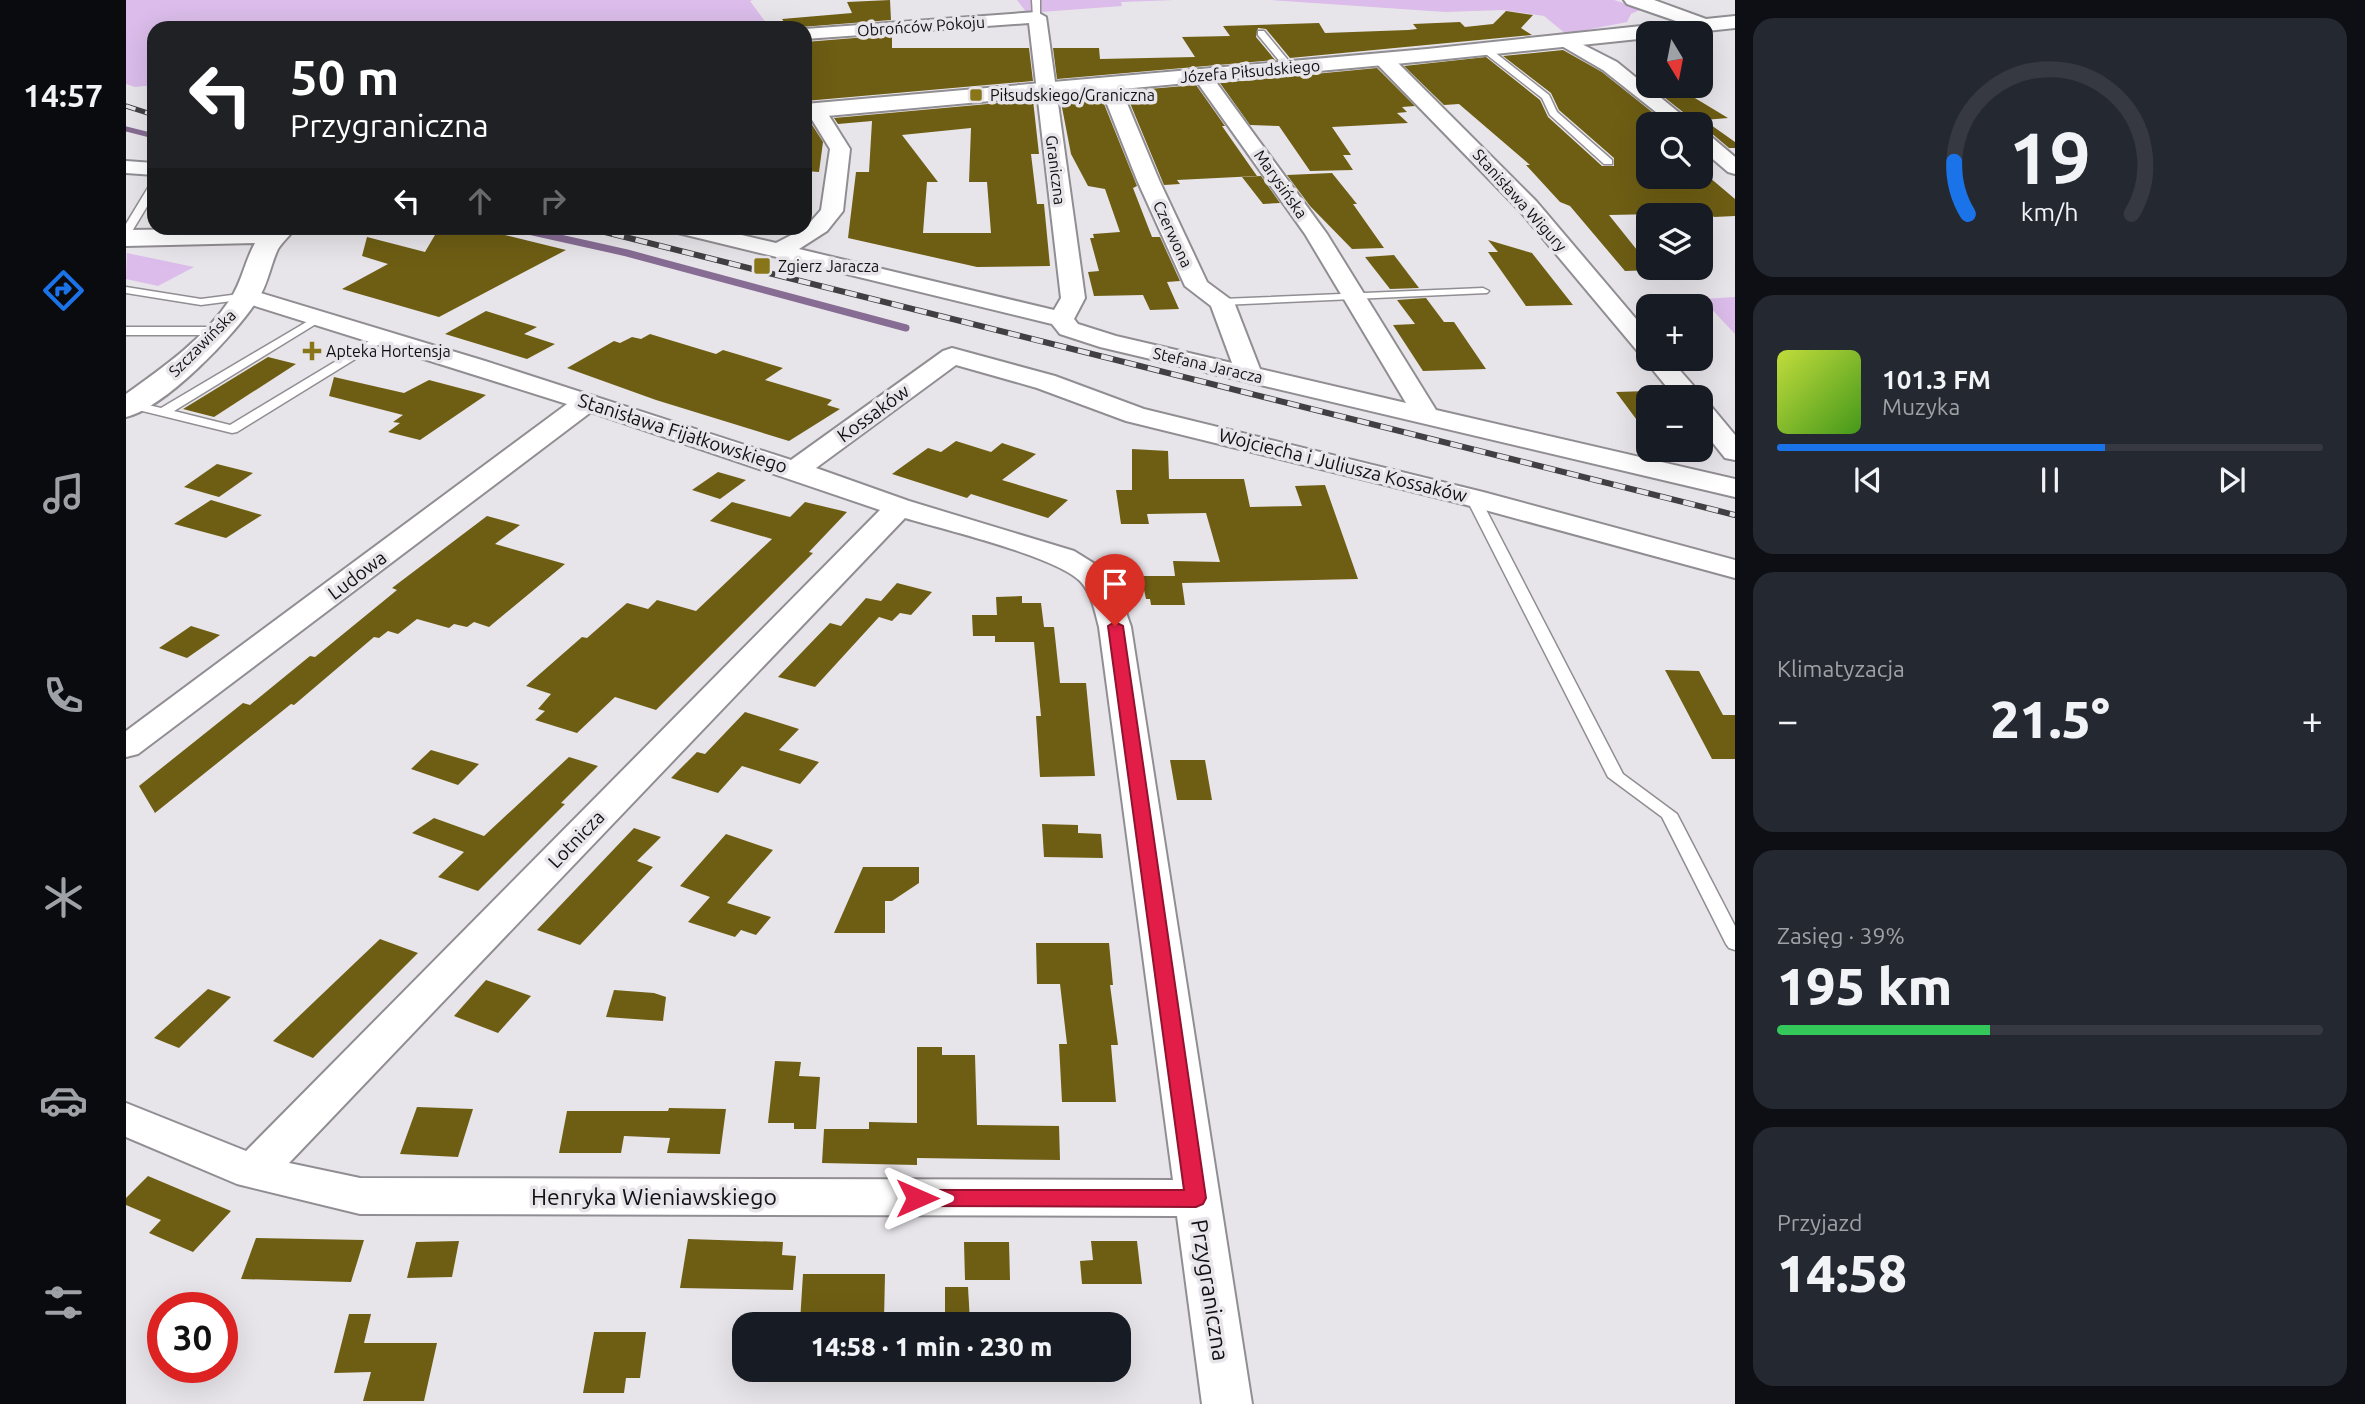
<!DOCTYPE html>
<html lang="pl">
<head>
<meta charset="utf-8">
<style>
  :root { --surface:#171b24; --page:#242831; --text:#f1f3f6; --muted:#9ea1a6; --line:#363941; --accent:#1a73e8 }
  body { margin:0; font-family:Ubuntu,sans-serif; background:var(--page); color:var(--text); height:100vh; display:flex; flex-direction:column; font-size:26px; white-space:nowrap }
  * { box-sizing:border-box; margin:0 }
  p { font-size:23px; color:var(--muted) }
  .icon { flex:none; width:38px; height:38px; fill:none; stroke:currentColor; stroke-width:2; stroke-linecap:round; stroke-linejoin:round }
  .map { position:relative; flex:1; overflow:hidden }
  .side { display:flex; flex-direction:column; gap:18px; padding:18px; background:#0d0f14; width:630px }
  .side>* { flex:none }
  .top-card { position:absolute; left:21px; top:21px; width:665px; height:214px; border-radius:21px; box-shadow:0 7px 28px #0002; background:#202124; color:#fff; overflow:hidden }
  .needle { width:46px; rotate:170deg }
  .buttons { position:absolute; left:1510px; top:21px; display:grid; gap:14px }
  .buttons a { display:grid; place-items:center; width:77px; height:77px; border-radius:14px; background:var(--surface); box-shadow:0 7px 28px #0002; font-size:35px }
  .speed { position:absolute; left:21px; top:1292px; display:flex; gap:14px; font-size:35px; font-weight:700; text-align:center }
  .speed>* { display:grid; place-content:center; width:91px; height:91px; border-radius:50%; background:var(--surface); box-shadow:0 7px 28px #0002; line-height:1 }
  .speed .limit { border:10px solid #d22; background:#fff; color:#111 }
  .pin { position:absolute; display:grid; place-items:center; width:60px; height:60px; color:#fff; margin:-72px -30px; border-radius:50% 50% 50% 0; rotate:-45deg; box-shadow:0 0 7px #0007 }
  .pin .icon { rotate:45deg }
  .me { position:absolute; width:77px; margin:-38px; rotate:90deg; stroke-linejoin:round; filter:drop-shadow(0 0 5px #0008) }
  .turn { display:flex; align-items:center; gap:24px; height:147px; padding:0 28px; font-size:32px }
  .turn .icon { width:91px; height:91px; stroke-width:2.5 }
  .turn b { display:block; font-size:49px; line-height:60px }
  .lanes { display:flex; align-items:center; height:66px; padding:0 28px; background:#0003; justify-content:center; gap:35px; direction:ltr }
  .lanes .off { opacity:.35 }
  .big { font-size:52px; font-weight:800; line-height:1.1 }
  .side .tile { flex:1; display:flex; flex-direction:column; justify-content:center; gap:10px; min-width:0; padding:0 24px; border-radius:21px; background:var(--page) }
  .side .dial { align-items:center; gap:0 }
  .dial svg { height:182px; overflow:visible; fill:none; stroke:var(--line); stroke-width:7; stroke-linecap:round; text-anchor:middle }
  .dial text { fill:var(--text); stroke:none }
  .song { display:flex; align-items:center; gap:21px }
  .cover { width:84px; height:84px; border-radius:10px; background:linear-gradient(135deg,hsl(70 70% 55%),hsl(100 70% 35%)) }
  .played { height:7px; border-radius:4px; background:linear-gradient(90deg,var(--accent) 60%,var(--line) 60%) }
  .keys { display:flex; justify-content:space-around; direction:ltr }
  .heat { display:flex; justify-content:space-between; align-items:center; font-size:38px; direction:ltr }
  .charge { height:10px; border-radius:5px; background:linear-gradient(90deg,#34c759 39%,var(--line) 0) }
  .trip { position:absolute; left:606px; top:1312px; width:399px; height:70px; border-radius:21px; background:var(--surface); box-shadow:0 7px 28px #0002; font-weight:800; line-height:70px; text-align:center }
  main { display:flex; flex:1; min-height:0 }
  .tab-bar { display:flex; flex-direction:column; width:126px; justify-content:space-around; align-items:center; background:#090b0e; color:var(--muted) }
  .tab-bar .icon { width:49px; height:49px }
  .tab-bar .active { color:var(--accent) }
  .tab-bar b { font-size:32px; color:var(--text) }
  .map>svg:first-child { display:block }
  .green { fill:#dbbcea }
  .lines { fill:none; stroke-linecap:round; stroke-linejoin:round }
  .stream-far1 { stroke:#876c94; stroke-width:5 }
  .stream { stroke:#876c94; stroke-width:7 }
  .building { fill:#6e5e14; fill-rule:evenodd }
  .service-casing { stroke:#918e93; stroke-width:3 }
  .minor-casing { stroke:#918e93; stroke-width:4 }
  .tertiary-casing { stroke:#918e93; stroke-width:4 }
  .service { fill:#fff; fill-rule:evenodd }
  .minor { fill:#fff; fill-rule:evenodd }
  .tertiary { fill:#fff; fill-rule:evenodd }
  .rail-far1-casing { stroke:#403f42; stroke-width:5 }
  .rail-casing { stroke:#403f42; stroke-width:6 }
  .rail-far1 { stroke:#e8e5ea; stroke-width:3.5; stroke-dasharray:10; stroke-linecap:butt }
  .rail { stroke:#e8e5ea; stroke-width:4.5; stroke-dasharray:12; stroke-linecap:butt }
  .route { fill:#e11d48; stroke:#92132f; stroke-width:2 }
  .poi-dot { fill:#8a761a; stroke:#e8e5ea; stroke-width:2.5 }
  .labels { text-anchor:middle; stroke-width:7; stroke-linejoin:round; paint-order:stroke }
  .far-street-label { font-size:16px; fill:#111012; stroke:#e8e5ea }
  .far-poi-label { font-size:16px; fill:#111012; stroke:#e8e5ea; text-anchor:start }
  .street-label { font-size:19px; fill:#111012; stroke:#e8e5ea }
  .near-street-label { font-size:23px; fill:#111012; stroke:#e8e5ea }
</style>
</head>
<body>
<main>
<nav class="tab-bar">
<b>14:57</b>
<svg class="icon active" aria-label="directions" viewBox="0 0 24 24"><path d="M12 3l9 9-9 9-9-9zM9 14v-3h6M13 9l2 2-2 2"/></svg>
<svg class="icon" aria-label="music" viewBox="0 0 24 24"><path d="M9 18V5l10-2v13"/><circle cx="6" cy="18" r="3"/><circle cx="16" cy="16" r="3"/></svg>
<svg class="icon" aria-label="phone" viewBox="0 0 24 24"><path d="M5 4h4l2 5-3 2q2 4 5 5l2-3 5 2v4C11 20 4 13 5 4z"/></svg>
<svg class="icon" aria-label="climate" viewBox="0 0 24 24"><path d="M12 3v18M4 7l16 10M4 17L20 7"/></svg>
<svg class="icon" aria-label="car" viewBox="0 0 24 24"><path d="M5 17H2v-5l4-1 3-4h7l3 4 3 1v5h-3M9 17h6M6 11h13"/><circle cx="7" cy="17" r="2"/><circle cx="17" cy="17" r="2"/></svg>
<svg class="icon" aria-label="filters" viewBox="0 0 24 24"><path d="M4 7h16M4 17h16"/><circle cx="9" cy="7" r="2"/><circle cx="15" cy="17" r="2"/></svg>
</nav>
<div class="map">
<svg width="1609" height="1404" viewBox="0 0 1609 1404">
  <rect width="100%" height="100%" fill="#e8e5ea"/>
  <g class="green">
    <polygon points="0,0 627,0 624,1 644,28 28,28 28,85 9,87 0,84"/>
    <polygon points="891,0 1049,0 995,2 996,6 901,13"/>
    <polygon points="1144,0 1488,0 1516,9 1505,14 1501,22 1440,34 1418,16 1377,10 1319,12"/>
    <polygon points="1,253 68,267 32,286 0,279"/>
    <polygon points="1609,297 1609,334 1576,299"/>
  </g>
  <g class="lines">
    <polyline class="stream-far1" points="0,129 28,136"/>
    <polyline class="stream" points="389,228 501,253 780,328"/>
  </g>
  <g class="building">
    <polygon points="764,0 765,20 662,28 656,19 726,13 721,2"/>
    <polygon points="1380,11 1407,15 1395,28 1406,35 1164,58 1140,29 1132,28 1130,37 1149,60 931,79 927,48 973,48 974,59 1069,57 1056,37 1104,36 1097,26 1193,23 1199,33 1282,30 1291,29 1287,24 1334,22 1339,27 1367,24"/>
    <polygon points="766,35 766,48 903,48 907,81 679,101 679,42"/>
    <polygon points="1437,50 1476,72 1536,120 1522,121 1522,177 1583,177 1609,199 1609,216 1588,217 1583,213 1483,215 1527,270 1499,271 1444,206 1434,202 1400,165 1404,165 1333,104 1318,105 1278,66 1360,57 1414,100 1422,117 1476,166 1488,166 1488,158 1433,110 1425,93 1377,56"/>
    <polygon points="1251,68 1289,106 1276,107 1281,112 1271,113 1282,123 1206,127 1225,155 1217,155 1227,170 1184,171 1153,126 1124,125 1094,83"/>
    <polygon points="1070,85 1099,126 1096,126 1131,176 1051,180 1054,184 1038,185 999,91"/>
    <polygon points="1524,86 1554,89 1602,118 1578,120 1609,142 1609,148 1603,148 1584,132 1575,130 1575,120 1567,120"/>
    <polygon points="974,94 1011,186 1007,188 1026,237 1034,237 1054,281 1041,282 1053,309 1024,310 1017,295 968,296 962,272 973,271 964,238 968,238 967,234 994,232 979,189 962,186 945,154 934,97"/>
    <path d="M907,100L913,154H905L911,204H918L924,266L851,267L722,238L730,172H743L746,121L712,124L708,118ZM845,128L843,182H861L865,233H797L801,182H812L776,135Z"/>
    <polygon points="683,120 697,142 693,172 679,171 679,121"/>
    <polygon points="1206,173 1231,204 1227,204 1258,248 1226,249 1184,206 1161,175"/>
    <polygon points="1135,176 1154,203 1137,204 1116,177"/>
    <polygon points="313,228 350,228 440,250 313,317 216,289 262,264 236,256 241,237 299,252"/>
    <polygon points="1362,240 1406,253 1447,305 1400,306 1362,252 1372,252"/>
    <polygon points="1268,255 1293,288 1264,289 1239,257"/>
    <polygon points="1300,298 1318,322 1328,322 1360,369 1297,371 1267,325 1289,324 1271,300"/>
    <polygon points="360,311 411,327 398,334 429,344 401,359 319,334"/>
    <polygon points="524,334 590,354 597,350 657,368 639,380 706,400 701,405 714,409 663,441 530,400 441,368 488,341 494,343 506,337 515,339"/>
    <polygon points="142,357 170,364 88,417 57,409"/>
    <polygon points="208,377 278,393 303,380 360,395 294,440 262,432 274,423 267,422 277,415 203,396"/>
    <polygon points="1522,391 1522,435 1490,392"/>
    <polygon points="830,441 865,452 876,443 910,454 876,480 942,500 922,518 845,494 841,498 766,474 802,448 815,452"/>
    <polygon points="1006,449 1042,451 1043,479 1118,479 1124,507 1176,506 1169,486 1199,485 1232,579 1056,583 1059,605 1025,605 1024,599 1020,599 1015,576 1049,576 1047,561 1094,562 1080,513 1021,514 1023,524 995,524 990,490 1006,490"/>
    <polygon points="91,464 127,473 93,497 58,487"/>
    <polygon points="592,472 620,480 594,499 566,490"/>
    <polygon points="85,500 136,515 100,538 48,524"/>
    <polygon points="606,502 664,517 679,502 721,512 683,552 687,553 530,710 489,697 451,733 409,720 419,711 412,709 425,694 400,686 456,637 461,638 501,603 522,609 531,600 570,611 646,539 584,521"/>
    <polygon points="361,516 394,525 369,544 439,564 363,627 348,622 341,627 328,624 323,628 291,619 272,634 262,631 253,638 248,637 168,705 165,704 29,813 13,786 117,703 124,705 184,656 189,657 271,590 266,588"/>
    <polygon points="771,583 806,592 785,615 774,613 766,621 753,617 689,687 652,677 704,623 715,626 740,598 755,601"/>
    <polygon points="896,596 896,603 915,603 918,627 928,627 934,683 960,683 969,776 914,777 910,716 915,716 908,642 869,642 869,636 847,636 846,615 871,615 870,597"/>
    <polygon points="65,626 94,635 61,658 33,648"/>
    <polygon points="1539,670 1573,671 1597,715 1609,715 1609,759 1586,759"/>
    <polygon points="619,712 673,729 653,750 693,762 674,784 616,766 592,793 545,778 571,752 579,754"/>
    <polygon points="305,750 353,764 332,785 285,769"/>
    <polygon points="443,757 472,766 435,803 439,804 352,891 312,877 338,852 286,833 308,818 358,836"/>
    <polygon points="1044,760 1079,760 1086,800 1051,800"/>
    <polygon points="916,824 952,825 952,833 975,834 977,858 918,857"/>
    <polygon points="508,828 535,837 511,861 527,867 454,945 411,930"/>
    <polygon points="600,834 647,850 601,903 645,917 630,935 615,930 609,937 562,922 584,897 554,886"/>
    <polygon points="737,867 793,867 793,883 766,901 759,901 759,933 708,933"/>
    <polygon points="254,939 292,953 187,1058 147,1041"/>
    <polygon points="910,943 983,943 987,985 984,985 992,1045 985,1045 990,1102 936,1102 933,1044 941,1044 934,984 911,984"/>
    <polygon points="360,980 405,996 372,1033 328,1016"/>
    <polygon points="82,989 105,997 53,1048 28,1038"/>
    <polygon points="488,990 528,993 540,997 537,1021 480,1017"/>
    <polygon points="791,1047 816,1047 816,1055 849,1055 851,1125 933,1126 934,1160 791,1158 791,1165 696,1163 698,1129 743,1129 743,1122 791,1123"/>
    <polygon points="649,1061 675,1062 673,1076 694,1077 690,1129 668,1129 668,1123 642,1123"/>
    <polygon points="291,1107 347,1109 332,1157 274,1154"/>
    <polygon points="543,1108 600,1109 594,1154 541,1153 544,1138 498,1136 495,1153 433,1153 441,1111 542,1111"/>
    <polygon points="22,1176 105,1211 67,1252 23,1233 35,1220 0,1205 0,1198"/>
    <polygon points="130,1238 183,1239 238,1240 225,1282 115,1279"/>
    <polygon points="562,1239 657,1242 656,1255 670,1256 667,1290 554,1288"/>
    <polygon points="333,1241 326,1277 281,1278 290,1242"/>
    <polygon points="965,1241 1011,1241 1016,1284 956,1284 954,1261 967,1260"/>
    <polygon points="838,1242 883,1242 884,1280 839,1280"/>
    <polygon points="677,1274 759,1274 758,1320 674,1322"/>
    <polygon points="819,1287 842,1287 844,1322 841,1325 819,1325"/>
    <polygon points="223,1314 245,1314 238,1343 311,1343 298,1401 237,1401 245,1372 208,1373"/>
    <polygon points="468,1332 520,1332 514,1378 500,1378 498,1393 457,1393"/>
  </g>
  <g class="lines">
    <g class="service-casing">
      <g id="service">
        <polygon points="906,0 914,0 914,19 907,17"/>
        <polygon points="1132,31 1138,31 1166,65 1166,69 1160,69 1132,35"/>
        <polygon points="1356,47 1362,47 1423,95 1431,112 1486,160 1486,164 1478,164 1424,115 1416,98 1356,51"/>
        <polygon points="28,183 28,195 5,233 0,236 0,224 23,186"/>
        <polygon points="0,287 75,299 121,293 127,296 121,299 75,305 0,293"/>
        <polygon points="1357,288 1363,291 1361,293 1096,305 1090,302 1096,299"/>
        <polygon points="194,314 198,315 198,319 48,411 104,425 255,334 259,333 265,337 111,432 106,433 0,407 1,402 5,401 35,408"/>
        <polygon points="0,327 91,327 97,331 91,335 0,335"/>
        <polygon points="1347,494 1354,498 1497,774 1551,814 1609,926 1609,950 1603,948 1600,944 1536,817 1482,777 1340,498"/>
      </g>
    </g>
    <g class="minor-casing">
      <g id="minor">
        <polygon points="911,12 920,17 959,298 948,319 952,324 990,336 1106,363 1085,306 1059,286 1011,180 973,84 983,78 993,84 1033,180 1081,282 1108,302 1134,369 1280,403 1179,234 1066,75 1075,69 1082,71 1201,234 1310,410 1609,479 1609,497 974,347 934,334 926,324 552,233 549,228 586,228 650,243 679,228 695,210 704,149 680,110 683,106 697,106 724,149 717,211 701,231 673,249 928,310 935,298 903,23 679,39 679,29"/>
        <polygon points="1440,36 1491,62 1567,124 1545,124 1477,70 1434,45 1431,41"/>
        <polygon points="1257,53 1264,55 1410,201 1522,333 1522,359 1544,359 1572,391 1576,397 1575,399 1549,397 1518,359 1521,355 1513,353 1394,211 1250,63 1248,59 1250,55"/>
        <polygon points="1575,132 1582,134 1609,157 1609,174 1602,172 1575,149"/>
        <polygon points="0,161 28,163 28,175 0,173"/>
        <path d="M121,289L359,361L665,460L817,351L826,348L929,376L1018,409L1357,492L1609,560V578L1337,504L1000,421L911,388L830,365L690,468L783,501L948,551L977,569L994,595L1005,627L1126,1404H1076L1051,1216L234,1214L111,1184L0,1137V1103L120,1151L754,510L465,412L12,754L0,757V731L441,404L113,301L109,296L113,291ZM779,518C816,529 933,557 955,582C966,594 969,612 973,627L1047,1180L234,1178L163,1163Z"/>
        <polygon points="1575,403 1584,405 1609,435 1609,460 1599,458 1575,428"/>
      </g>
    </g>
    <g class="tertiary-casing">
      <g id="tertiary">
        <polygon points="1498,0 1528,0 1580,19 1609,16 1609,28 1562,33 1522,33 1522,38 1301,61 679,118 679,104 1301,49 1553,22 1501,4"/>
        <path d="M169,228C164,236 157,241 152,249C144,266 142,284 132,299C110,334 39,408 0,417V394C38,367 79,338 105,298C116,281 119,261 129,243L0,246V230Z"/>
      </g>
    </g>
    <use href="#service" class="service"/>
    <use href="#minor" class="minor"/>
    <use href="#tertiary" class="tertiary"/>
    <g class="rail-far1-casing">
      <polyline id="rail-far1" points="0,106 28,115"/>
    </g>
    <g class="rail-casing">
      <polyline id="rail" points="463,228 1609,515"/>
    </g>
    <use href="#rail-far1" class="rail-far1"/>
    <use href="#rail" class="rail"/>
  </g>
  <polygon class="route" points="989,622 997,626 1080,1198 1077,1204 1070,1207 791,1206 783,1204 780,1198 783,1192 791,1190 1058,1190 982,626"/>
  <g class="poi-dot">
    <rect x="843" y="88" width="14" height="14" rx="3.5"/>
    <rect x="627" y="257" width="18" height="18" rx="3.5"/>
    <path d="M182.5 340.5h7v7h7v7h-7v7h-7v-7h-7v-7h7z"/>
  </g>
  <g class="labels">
    <g class="far-street-label">
      <text transform="translate(795 26) rotate(-4)" y="6">Obrońców Pokoju</text>
      <text transform="translate(1124 71) rotate(-5)" y="6">Józefa Piłsudskiego</text>
      <text transform="translate(930 170) rotate(83)" y="6">Graniczna</text>
      <text transform="translate(1155 184) rotate(55)" y="6">Marysińska</text>
      <text transform="translate(1394 200) rotate(48)" y="6">Stanisława Wigury</text>
      <text transform="translate(1047 234) rotate(65)" y="6">Czerwona</text>
      <text transform="translate(76 343) rotate(-45)" y="6">Szczawińska</text>
      <text transform="translate(1082 365) rotate(13)" y="6">Stefana Jaracza</text>
    </g>
    <g class="far-poi-label">
      <text x="864" y="101">Piłsudskiego/Graniczna</text>
      <text x="652" y="272">Zgierz Jaracza</text>
      <text x="200" y="357">Apteka Hortensja</text>
    </g>
    <g class="street-label">
      <text transform="translate(747 413) rotate(-36)" y="7">Kossaków</text>
      <text transform="translate(557 433) rotate(18)" y="7">Stanisława Fijałkowskiego</text>
      <text transform="translate(1217 465) rotate(14)" y="7">Wojciecha i Juliusza Kossaków</text>
      <text transform="translate(231 575) rotate(-37)" y="7">Ludowa</text>
      <text transform="translate(450 839) rotate(-46)" y="7">Lotnicza</text>
    </g>
    <g class="near-street-label">
      <text x="528" y="1205">Henryka Wieniawskiego</text>
      <text transform="translate(1084 1290) rotate(81)" y="8">Przygraniczna</text>
    </g>
  </g>
</svg>
<div class="buttons">
<a><svg class="needle" viewBox="-14 -14 28 28"><path d="M0-13l5 13h-10z" fill="#e53935"/><path d="M0 13l5-13h-10z" fill="#9ea1a6"/></svg></a>
<a><svg class="icon" aria-label="search" viewBox="0 0 24 24"><circle cx="10" cy="10" r="6"/><path d="M15 15l6 6"/></svg></a>
<a><svg class="icon" aria-label="layers" viewBox="0 0 24 24"><path d="M12 4l9 5-9 5-9-5zM3 14l9 5 9-5"/></svg></a>
<a>+</a>
<a>−</a>
</div>
<div class="speed"><div class="limit">30</div></div>
<div class="pin" style="left:989px;top:626px;background:#d93025"><svg class="icon" aria-label="arrive" viewBox="0 0 24 24"><path d="M6 21V4h12l-3 4 3 4H6"/></svg></div>
<svg class="me" style="left:791px;top:1198px" viewBox="-20 -20 40 40"><path d="M0-17L14 15 0 8-14 15z" fill="#e11d48" stroke="#fff" stroke-width="4"/></svg>
<div class="trip">14:58 · 1 min · 230 m</div>
<div class="top-card">
<div class="turn"><svg class="icon" aria-label="left" viewBox="0 0 24 24"><path d="M17 20v-9H6M10 6l-5 5 5 5"/></svg><div><b>50 m</b>Przygraniczna</div></div>
<div class="lanes"><svg class="icon" aria-label="left" viewBox="0 0 24 24"><path d="M17 20v-9H6M10 6l-5 5 5 5"/></svg><svg class="icon off" aria-label="ahead" viewBox="0 0 24 24"><path d="M12 20V5M6 11l6-6 6 6"/></svg><svg class="icon off" aria-label="right" viewBox="0 0 24 24"><path d="M7 20v-9h11M14 6l5 5-5 5"/></svg></div>
</div>
</div>
<section class="side">
<div class="tile dial"><svg viewBox="0 0 100 80">
<path d="M14 69A42 42 0 1 1 86 69"/>
<path d="M14 69A42 42 0 0 1 8 46" stroke="#1a73e8"/>
<text x="50" y="56" font-size="32" font-weight="700">19</text>
<text x="50" y="72" font-size="11">km/h</text>
</svg></div>
<div class="tile">
<div class="song"><i class="cover"></i><div><b>101.3 FM</b><p>Muzyka</p></div></div>
<div class="played"></div>
<div class="keys"><svg class="icon" aria-label="previous" viewBox="0 0 24 24"><path d="M18 5L8 12l10 7zM5 5v14"/></svg><svg class="icon" aria-label="pause" viewBox="0 0 24 24"><path d="M8 5v14M16 5v14"/></svg><svg class="icon" aria-label="next" viewBox="0 0 24 24"><path d="M6 5l10 7-10 7zM19 5v14"/></svg></div>
</div>
<div class="tile"><p>Klimatyzacja</p>
<div class="heat"><a>−</a><b class="big">21.5°</b><a>+</a></div>
</div>
<div class="tile"><p>Zasięg · 39%</p><b class="big">195 km</b><div class="charge"></div></div>
<div class="tile"><p>Przyjazd</p><b class="big">14:58</b></div>
</section>
</main>
</body>
</html>
